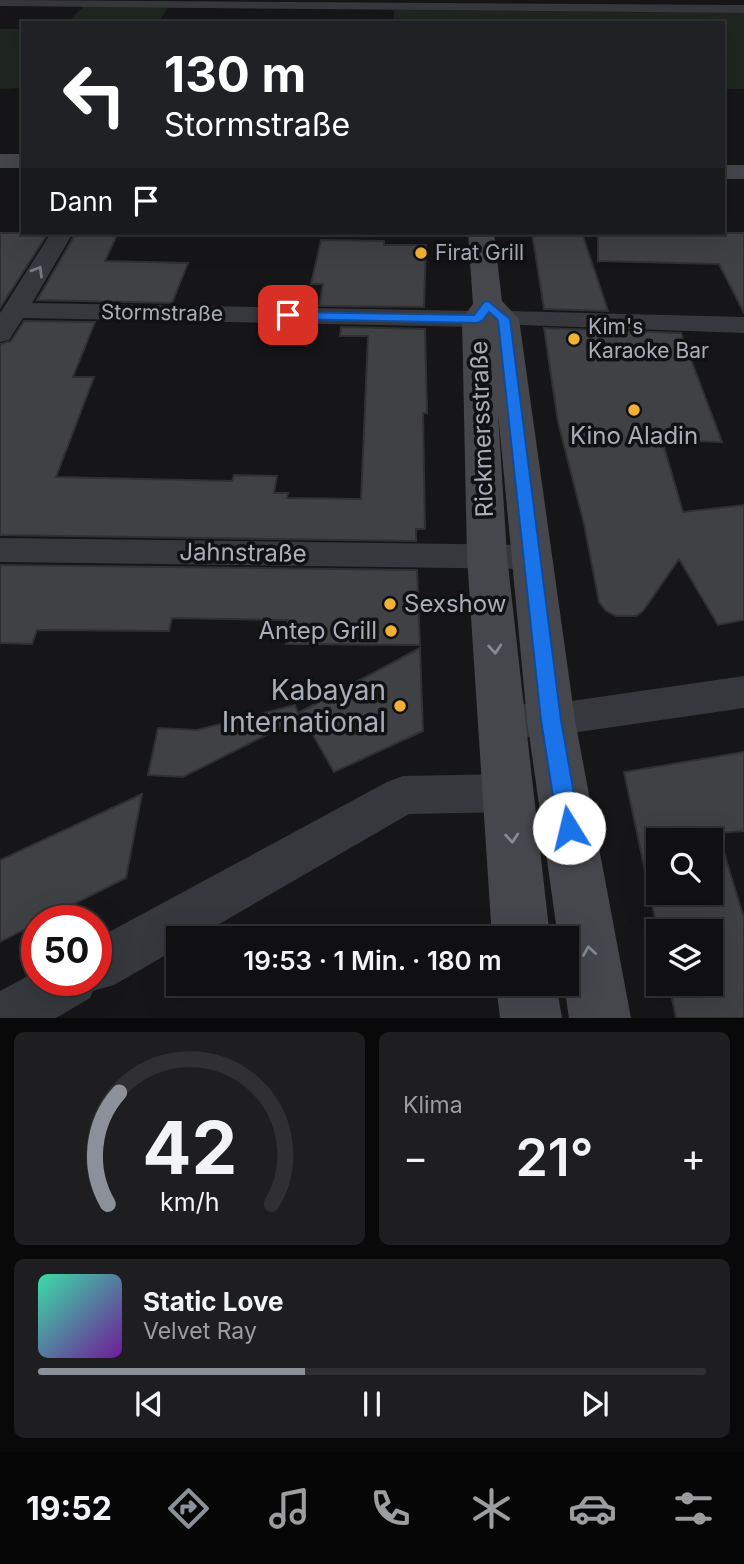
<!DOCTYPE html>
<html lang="de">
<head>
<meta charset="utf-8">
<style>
  :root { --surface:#101012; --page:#1e1e20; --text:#f1f3f6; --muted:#9c9d9f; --line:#303032; --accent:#8c9099 }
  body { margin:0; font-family:Inter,sans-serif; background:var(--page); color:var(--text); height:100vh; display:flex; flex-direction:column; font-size:26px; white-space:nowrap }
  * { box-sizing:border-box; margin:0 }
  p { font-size:23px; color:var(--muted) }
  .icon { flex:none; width:38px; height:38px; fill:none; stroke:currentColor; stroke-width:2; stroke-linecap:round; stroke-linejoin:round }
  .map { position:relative; height:1018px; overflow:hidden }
  .side { display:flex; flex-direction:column; gap:14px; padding:14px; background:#09090a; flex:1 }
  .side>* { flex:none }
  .banner { position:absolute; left:21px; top:21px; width:704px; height:214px; border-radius:0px; box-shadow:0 7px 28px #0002,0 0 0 2px var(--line); background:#202124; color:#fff; overflow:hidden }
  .controls { position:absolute; left:646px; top:828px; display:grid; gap:14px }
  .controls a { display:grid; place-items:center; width:77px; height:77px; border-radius:0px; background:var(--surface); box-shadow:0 7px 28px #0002,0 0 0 2px var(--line); font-size:35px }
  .speed { position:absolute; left:21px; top:905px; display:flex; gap:14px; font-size:35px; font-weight:700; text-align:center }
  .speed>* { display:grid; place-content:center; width:91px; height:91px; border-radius:50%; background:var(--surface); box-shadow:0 7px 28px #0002,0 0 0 2px var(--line); line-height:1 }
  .speed .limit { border:10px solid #d22; background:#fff; color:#111 }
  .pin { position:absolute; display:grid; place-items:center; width:60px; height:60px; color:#fff; margin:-30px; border-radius:14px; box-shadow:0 4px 10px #0006 }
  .me { position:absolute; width:77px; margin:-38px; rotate:351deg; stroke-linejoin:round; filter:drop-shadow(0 0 5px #0008) }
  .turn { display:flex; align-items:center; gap:24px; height:147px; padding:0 28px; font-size:32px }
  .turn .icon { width:91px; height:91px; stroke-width:2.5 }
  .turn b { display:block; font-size:49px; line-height:60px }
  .then { display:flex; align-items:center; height:66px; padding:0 28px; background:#0003; gap:14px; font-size:26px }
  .big { font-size:52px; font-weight:600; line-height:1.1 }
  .side .tile { flex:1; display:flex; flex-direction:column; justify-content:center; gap:10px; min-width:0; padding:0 24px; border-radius:10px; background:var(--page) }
  .side .dial { align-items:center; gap:0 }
  .dial svg { height:182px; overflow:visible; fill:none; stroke:var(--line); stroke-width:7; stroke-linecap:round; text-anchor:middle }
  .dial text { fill:var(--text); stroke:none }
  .song { display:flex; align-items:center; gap:21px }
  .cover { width:84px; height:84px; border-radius:10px; background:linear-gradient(135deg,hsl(160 70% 55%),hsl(280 70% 35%)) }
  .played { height:7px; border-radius:4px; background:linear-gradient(90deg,var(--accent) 40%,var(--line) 40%) }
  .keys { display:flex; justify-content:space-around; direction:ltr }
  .heat { display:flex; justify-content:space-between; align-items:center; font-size:38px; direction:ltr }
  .side .tiles { flex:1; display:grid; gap:14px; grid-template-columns:1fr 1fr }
  .tile:last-child { grid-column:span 2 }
  .trip { position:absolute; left:166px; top:926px; width:413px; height:70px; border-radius:0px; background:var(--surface); box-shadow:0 7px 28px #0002,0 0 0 2px var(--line); font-weight:600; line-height:70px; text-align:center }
  .tab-bar { display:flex; height:112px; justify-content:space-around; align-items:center; background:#060607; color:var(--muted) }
  .tab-bar .icon { width:49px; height:49px }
  .tab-bar .on { color:var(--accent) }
  .tab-bar b { font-size:32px; color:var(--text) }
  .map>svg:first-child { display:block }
  .green { fill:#1e261f }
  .building { fill:#404145; stroke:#303034; stroke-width:2; fill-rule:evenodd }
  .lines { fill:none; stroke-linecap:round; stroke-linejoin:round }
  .street { fill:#37383d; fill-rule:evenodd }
  .secondary { fill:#45474d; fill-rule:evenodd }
  .oneway { stroke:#757881 }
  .oneway2 { stroke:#858993 }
  .route { fill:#1a73e8; stroke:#114b97; stroke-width:2 }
  .poi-dot { fill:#f2b134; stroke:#111113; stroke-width:2.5 }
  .labels { text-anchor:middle; stroke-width:7; stroke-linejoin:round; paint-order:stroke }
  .far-poi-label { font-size:21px; fill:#a8adb8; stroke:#111113; text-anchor:start }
  .far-street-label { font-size:21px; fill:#a8adb8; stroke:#111113 }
  .street-label { font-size:24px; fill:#a8adb8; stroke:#111113 }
  .poi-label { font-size:24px; fill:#a8adb8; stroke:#111113 }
  .near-poi-label { font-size:28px; fill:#a8adb8; stroke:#111113; text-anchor:end }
</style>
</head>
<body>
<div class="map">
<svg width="744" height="1018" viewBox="0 0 744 1018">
  <rect width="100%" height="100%" fill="#161618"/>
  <g class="green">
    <polygon points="84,6 169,7 157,23 67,23"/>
    <polygon points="394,10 744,13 744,89 723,89 723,23 393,23"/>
    <polygon points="0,29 23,29 23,88 0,89"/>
  </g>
  <g class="building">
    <polygon points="0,233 48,233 0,308"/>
    <polygon points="76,233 118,233 105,261 188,263 172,303 37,300"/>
    <polygon points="532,233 582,233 608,311 544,309"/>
    <polygon points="598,233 744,233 744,313 719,264 598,261"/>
    <polygon points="321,240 384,241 384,245 426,245 424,307 319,306 323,284 311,284"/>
    <polygon points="24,321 95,322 73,377 94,377 56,477 232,481 234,475 277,476 274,493 288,493 287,498 361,499 368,336 340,336 341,327 425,329 427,413 423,413 425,529 416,529 416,541 0,535 0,344 11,341"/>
    <polygon points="544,328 681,333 722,442 662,440 683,512 744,505 744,620 718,625 679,559 643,611 636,616 616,616 606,611 599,602 584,524 558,422"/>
    <polygon points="0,565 417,570 420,645 286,644 288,620 172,618 169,631 37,630 32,644 0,643"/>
    <polygon points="420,648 423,731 334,772 300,712"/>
    <polygon points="295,705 300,718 183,777 148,775 158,728 197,730"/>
    <path d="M744,752V831L718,833L744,918V1018H676L669,984H710V931L658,932L624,772ZM658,840H710V892H658Z"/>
    <polygon points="142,794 126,878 42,920 37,920 37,923 0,942 0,860"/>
  </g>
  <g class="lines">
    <g class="street">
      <polygon points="0,0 744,5 744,13 0,6"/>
      <polygon points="51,233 73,233 32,303 477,311 486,314 490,319 486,324 477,327 23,318 9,340 0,342 0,313"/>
      <polygon points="504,311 744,317 744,333 495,324 491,319 495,314"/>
      <polygon points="0,538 532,545 544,549 550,557 544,565 532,569 0,562"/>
      <polygon points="744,676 744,708 551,736 501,738 486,733 480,721 486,709 501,704 551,704"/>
      <polygon points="508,774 524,780 530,793 524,806 508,812 409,814 195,938 178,938 178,948 114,985 93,991 90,998 56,1018 0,1018 0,991 37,971 37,980 96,980 96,939 387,782 403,776"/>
    </g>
    <g class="secondary">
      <rect x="0" y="154" width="23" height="14"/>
      <rect x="723" y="165" width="21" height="14"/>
      <polygon points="468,233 494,233 502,301 519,319 575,720 631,1018 569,1018 564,984 567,984 567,938 558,938 527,720 498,412 507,556 550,938 492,938 467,556 462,319 473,304"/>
      <polygon points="496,984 556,984 562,1018 500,1018"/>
    </g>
  </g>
  <defs><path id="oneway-chevron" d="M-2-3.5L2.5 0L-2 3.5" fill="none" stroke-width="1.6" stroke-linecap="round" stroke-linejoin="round" transform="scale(1.75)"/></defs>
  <use class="oneway" href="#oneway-chevron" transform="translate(38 271) rotate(-59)"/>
  <g class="oneway2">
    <use href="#oneway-chevron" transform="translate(495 649) rotate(85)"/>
    <use href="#oneway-chevron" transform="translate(512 838) rotate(85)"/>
    <use href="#oneway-chevron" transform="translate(589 951) rotate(-99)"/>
  </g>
  <polygon class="route" points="488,301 510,319 561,720 580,828 577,835 569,838 561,835 558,828 541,720 498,320 489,312 482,321 477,323 288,319 282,315 288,312 474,315 484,302"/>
  <g class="poi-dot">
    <circle cx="421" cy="253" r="7"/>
    <circle cx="574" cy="339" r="7"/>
    <circle cx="634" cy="410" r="7"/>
    <circle cx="390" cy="604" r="7"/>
    <circle cx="391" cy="631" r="7"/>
    <circle cx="400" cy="706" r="7"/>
  </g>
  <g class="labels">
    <g class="far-poi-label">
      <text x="435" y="260">Firat Grill</text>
      <text x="588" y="334">Kim's<tspan x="588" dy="24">Karaoke Bar</tspan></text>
    </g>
    <g class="far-street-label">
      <text transform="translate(162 313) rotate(1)" y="7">Stormstraße</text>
    </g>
    <g class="street-label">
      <text transform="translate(482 429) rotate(-92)" y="8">Rickmersstraße</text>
      <text transform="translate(243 553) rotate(1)" y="8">Jahnstraße</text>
    </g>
    <g class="poi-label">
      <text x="634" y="444">Kino Aladin</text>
      <text x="404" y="612" text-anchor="start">Sexshow</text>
      <text x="377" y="639" text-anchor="end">Antep Grill</text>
    </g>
    <g class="near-poi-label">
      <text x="386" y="700">Kabayan<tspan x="386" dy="32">International</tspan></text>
    </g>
  </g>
</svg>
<div class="controls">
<a><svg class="icon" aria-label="search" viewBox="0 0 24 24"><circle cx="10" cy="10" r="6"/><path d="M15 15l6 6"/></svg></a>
<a><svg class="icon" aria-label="layers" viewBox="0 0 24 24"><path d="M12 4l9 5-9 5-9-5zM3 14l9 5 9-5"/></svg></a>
</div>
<div class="speed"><div class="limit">50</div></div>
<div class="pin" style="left:288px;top:315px;background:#d93025"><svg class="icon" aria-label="arrive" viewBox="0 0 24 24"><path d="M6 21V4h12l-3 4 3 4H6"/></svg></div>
<svg class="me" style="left:569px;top:828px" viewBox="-20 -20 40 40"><circle r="19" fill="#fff"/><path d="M0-13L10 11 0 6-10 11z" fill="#1a73e8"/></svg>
<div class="trip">19:53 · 1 Min. · 180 m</div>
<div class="banner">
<div class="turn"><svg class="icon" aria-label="left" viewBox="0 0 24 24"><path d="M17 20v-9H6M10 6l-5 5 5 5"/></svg><div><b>130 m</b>Stormstraße</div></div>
<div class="then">Dann<svg class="icon" aria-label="arrive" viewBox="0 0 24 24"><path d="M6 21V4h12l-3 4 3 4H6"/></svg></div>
</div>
</div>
<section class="side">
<div class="tiles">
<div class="tile dial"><svg viewBox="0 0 100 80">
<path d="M14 69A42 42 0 1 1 86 69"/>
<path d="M14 69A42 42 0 0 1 19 20" stroke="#8c9099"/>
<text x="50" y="56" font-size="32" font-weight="700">42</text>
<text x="50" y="72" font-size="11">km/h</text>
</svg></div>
<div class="tile"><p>Klima</p>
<div class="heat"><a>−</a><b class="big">21°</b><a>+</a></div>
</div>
<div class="tile">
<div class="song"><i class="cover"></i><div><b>Static Love</b><p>Velvet Ray</p></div></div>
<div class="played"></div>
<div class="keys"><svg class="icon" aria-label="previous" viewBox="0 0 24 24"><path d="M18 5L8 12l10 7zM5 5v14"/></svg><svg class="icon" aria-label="pause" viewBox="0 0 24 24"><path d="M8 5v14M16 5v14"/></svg><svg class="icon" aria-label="next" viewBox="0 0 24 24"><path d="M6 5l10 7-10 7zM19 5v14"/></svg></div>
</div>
</div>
</section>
<nav class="tab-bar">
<b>19:52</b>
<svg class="icon on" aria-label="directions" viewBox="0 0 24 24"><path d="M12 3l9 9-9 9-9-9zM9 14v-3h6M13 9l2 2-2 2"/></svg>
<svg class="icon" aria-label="music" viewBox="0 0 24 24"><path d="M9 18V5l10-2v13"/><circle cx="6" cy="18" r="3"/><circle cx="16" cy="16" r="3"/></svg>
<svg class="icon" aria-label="phone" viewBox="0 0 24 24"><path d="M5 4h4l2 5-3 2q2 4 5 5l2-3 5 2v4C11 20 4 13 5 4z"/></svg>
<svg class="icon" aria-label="climate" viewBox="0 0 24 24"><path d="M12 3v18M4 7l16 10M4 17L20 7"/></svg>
<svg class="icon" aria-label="car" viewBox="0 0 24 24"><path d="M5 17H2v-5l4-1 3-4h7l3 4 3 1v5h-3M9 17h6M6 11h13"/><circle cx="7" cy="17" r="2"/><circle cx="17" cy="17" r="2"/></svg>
<svg class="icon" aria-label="filters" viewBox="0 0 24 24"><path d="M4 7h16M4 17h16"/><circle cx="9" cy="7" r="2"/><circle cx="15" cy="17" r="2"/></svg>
</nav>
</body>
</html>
